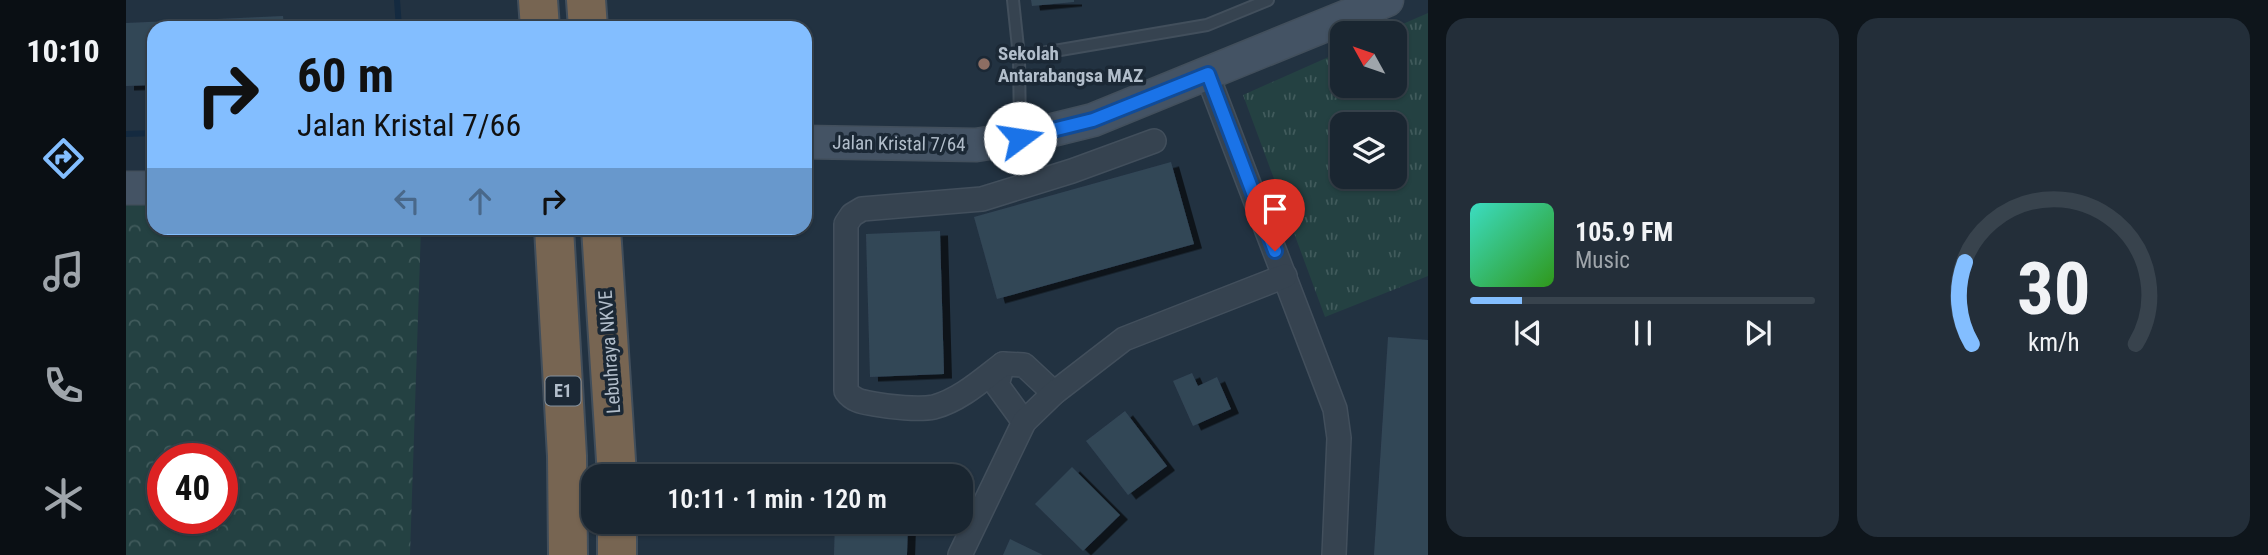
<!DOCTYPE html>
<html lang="en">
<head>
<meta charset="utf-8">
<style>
  :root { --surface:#1a2631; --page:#232e39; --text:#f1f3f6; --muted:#9fa5ab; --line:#38434d; --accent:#83beff }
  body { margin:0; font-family:"Roboto Condensed",sans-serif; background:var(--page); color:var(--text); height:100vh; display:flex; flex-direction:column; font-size:26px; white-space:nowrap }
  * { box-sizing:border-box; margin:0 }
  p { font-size:23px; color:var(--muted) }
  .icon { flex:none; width:38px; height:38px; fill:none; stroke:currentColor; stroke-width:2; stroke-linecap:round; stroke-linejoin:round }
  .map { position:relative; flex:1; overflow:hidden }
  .panel { display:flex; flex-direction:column; gap:18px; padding:18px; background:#0e151b; width:840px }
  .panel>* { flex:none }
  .top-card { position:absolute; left:21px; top:21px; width:665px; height:214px; border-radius:21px; box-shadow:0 2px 5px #0004,0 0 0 2px var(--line); background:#83beff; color:#111; overflow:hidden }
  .needle { width:46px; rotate:310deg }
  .tools { position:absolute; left:1204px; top:21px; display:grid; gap:14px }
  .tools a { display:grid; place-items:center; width:77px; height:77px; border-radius:14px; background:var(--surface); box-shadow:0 2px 5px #0004,0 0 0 2px var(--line); font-size:35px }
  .speed { position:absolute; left:21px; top:443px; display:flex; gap:14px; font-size:35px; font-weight:700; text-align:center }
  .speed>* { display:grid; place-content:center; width:91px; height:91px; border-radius:50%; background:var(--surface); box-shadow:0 2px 5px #0004,0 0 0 2px var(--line); line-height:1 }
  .speed .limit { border:10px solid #d22; background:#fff; color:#111 }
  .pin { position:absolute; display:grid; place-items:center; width:60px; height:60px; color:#fff; margin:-72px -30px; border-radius:50% 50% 50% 0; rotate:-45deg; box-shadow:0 0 7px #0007 }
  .pin .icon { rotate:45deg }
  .me { position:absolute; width:77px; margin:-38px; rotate:76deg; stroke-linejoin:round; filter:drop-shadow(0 0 5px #0008) }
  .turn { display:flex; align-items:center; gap:24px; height:147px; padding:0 35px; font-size:32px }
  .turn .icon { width:91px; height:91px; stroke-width:2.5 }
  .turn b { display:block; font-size:49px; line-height:60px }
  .lanes { display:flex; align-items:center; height:66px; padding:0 35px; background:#0003; justify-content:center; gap:35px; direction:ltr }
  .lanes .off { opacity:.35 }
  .panel .widget { flex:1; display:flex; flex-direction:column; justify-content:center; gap:10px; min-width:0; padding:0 24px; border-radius:21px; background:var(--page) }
  .panel .dial { align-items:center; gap:0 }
  .dial svg { height:182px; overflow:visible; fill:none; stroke:var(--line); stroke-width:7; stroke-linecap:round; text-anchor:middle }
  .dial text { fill:var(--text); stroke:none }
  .song { display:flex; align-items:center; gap:21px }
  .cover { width:84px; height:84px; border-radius:10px; background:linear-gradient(135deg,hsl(170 70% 55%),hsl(110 70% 35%)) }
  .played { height:7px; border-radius:4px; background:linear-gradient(90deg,var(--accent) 15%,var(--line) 15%) }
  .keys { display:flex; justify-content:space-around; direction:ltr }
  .panel .tiles { flex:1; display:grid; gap:18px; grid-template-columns:repeat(2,1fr) }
  .trip { position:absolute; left:455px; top:464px; width:392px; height:70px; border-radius:21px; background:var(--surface); box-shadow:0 2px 5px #0004,0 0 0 2px var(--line); font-weight:600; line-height:70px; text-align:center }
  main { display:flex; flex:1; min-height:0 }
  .menu { display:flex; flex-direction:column; width:126px; justify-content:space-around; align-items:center; background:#0a0f14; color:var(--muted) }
  .menu .icon { width:49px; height:49px }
  .menu .selected { color:var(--accent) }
  .menu b { font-size:32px; color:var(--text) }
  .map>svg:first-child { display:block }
  .grass { fill:url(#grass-tufts); fill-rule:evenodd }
  .forest { fill:url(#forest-crowns); fill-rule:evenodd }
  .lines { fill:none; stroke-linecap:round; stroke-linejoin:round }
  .stream { stroke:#142a40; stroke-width:6 }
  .building { fill:#334657; filter:url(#shadow) }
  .lane-casing { stroke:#424f5c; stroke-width:14 }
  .street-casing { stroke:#424f5c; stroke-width:26 }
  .secondary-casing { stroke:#424f5c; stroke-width:35 }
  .highway-casing { stroke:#414e5b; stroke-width:42 }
  .lane { stroke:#364350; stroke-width:10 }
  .street { stroke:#364350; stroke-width:23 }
  .secondary { stroke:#445364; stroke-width:32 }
  .highway { stroke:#776552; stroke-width:38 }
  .route-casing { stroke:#114b97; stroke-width:18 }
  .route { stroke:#1a73e8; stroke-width:12 }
  .education-dot { fill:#8d6e63; stroke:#1b2835; stroke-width:2.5 }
  .labels { text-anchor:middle; stroke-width:7; stroke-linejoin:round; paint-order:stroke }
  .shield { fill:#1b2835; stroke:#85919e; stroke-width:2 }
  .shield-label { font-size:18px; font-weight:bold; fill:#b2becb }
  .poi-label { font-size:19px; font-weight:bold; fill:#b2becb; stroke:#1b2835; text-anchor:start }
  .street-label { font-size:19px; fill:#b2becb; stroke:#1b2835 }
</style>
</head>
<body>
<main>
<nav class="menu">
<b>10:10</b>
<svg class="icon selected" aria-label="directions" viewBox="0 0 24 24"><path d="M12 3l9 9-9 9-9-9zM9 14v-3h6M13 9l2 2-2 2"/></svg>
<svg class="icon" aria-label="music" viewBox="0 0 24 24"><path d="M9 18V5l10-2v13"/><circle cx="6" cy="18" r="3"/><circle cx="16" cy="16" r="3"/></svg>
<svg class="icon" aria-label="phone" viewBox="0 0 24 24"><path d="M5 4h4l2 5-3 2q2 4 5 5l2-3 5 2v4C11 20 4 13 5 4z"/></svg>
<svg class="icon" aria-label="climate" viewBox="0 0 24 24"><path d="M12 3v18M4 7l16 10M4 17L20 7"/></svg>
</nav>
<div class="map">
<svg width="1302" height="555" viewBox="0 0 1302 555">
  <defs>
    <pattern id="grass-tufts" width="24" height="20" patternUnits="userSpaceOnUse" patternTransform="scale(1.75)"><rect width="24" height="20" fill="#244142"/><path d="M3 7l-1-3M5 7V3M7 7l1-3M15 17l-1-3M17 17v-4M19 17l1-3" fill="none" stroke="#415b5c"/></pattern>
    <pattern id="forest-crowns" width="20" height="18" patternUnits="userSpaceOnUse" patternTransform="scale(1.75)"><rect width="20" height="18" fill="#244142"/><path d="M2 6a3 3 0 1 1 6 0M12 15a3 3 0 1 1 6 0" fill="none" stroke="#415b5c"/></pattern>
    <filter id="shadow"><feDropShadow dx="8" dy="4.5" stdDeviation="0" flood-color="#0009"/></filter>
  </defs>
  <rect width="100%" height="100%" fill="#223241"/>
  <path class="grass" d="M1302,13V276L1199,317L1117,95L1216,51V86H1269V33H1256ZM1216,124H1269V177H1216Z"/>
  <path class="forest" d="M0,203H28V228H295L284,555H0ZM37,458H96V518H37Z"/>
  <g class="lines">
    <g class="stream">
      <polyline points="271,0 273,28"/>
      <polyline points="0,134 28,133"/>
    </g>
  </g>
  <g class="building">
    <polygon points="905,0 948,0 948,2 906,6"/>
    <polygon points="157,16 158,28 28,28 28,85 0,86 0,23"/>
    <polygon points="1045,162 1068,244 871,299 848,217"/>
    <polygon points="814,231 818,374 744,377 740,234"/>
    <polygon points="1262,337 1302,340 1302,555 1248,555"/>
    <polygon points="1066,373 1072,386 1091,377 1105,409 1067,426 1047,381"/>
    <polygon points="999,411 1041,466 1002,495 960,441"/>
    <polygon points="946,467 994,515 957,551 909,504"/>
    <polygon points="709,522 782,522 781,555 708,555"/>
    <polygon points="884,539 917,555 877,555"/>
  </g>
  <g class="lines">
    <g class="lane-casing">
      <g id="lane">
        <polyline points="887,0 893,57 894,133"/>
        <polyline points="893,57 1081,25 1142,0"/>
      </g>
    </g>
    <g class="street-casing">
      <g id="street">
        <polyline points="1081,74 1209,409 1213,438 1208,555"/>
        <polyline points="877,364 871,385 898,422"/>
        <path d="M928,393L898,365L877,364C856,380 834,400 808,407C793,410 764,407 748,404C737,402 727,401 720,391V224L726,215L736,209L856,199L946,171L1028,141"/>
        <polyline points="834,555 898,422 928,393 998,339 1159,276"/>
      </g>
    </g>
    <g class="secondary-casing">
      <g id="secondary">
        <polyline points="679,142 850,145 894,138 967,120 1261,0"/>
        <polyline points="0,188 28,188"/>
      </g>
    </g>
    <g class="highway-casing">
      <g id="highway">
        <polyline points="412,0 414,28"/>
        <polyline points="460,0 462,28"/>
        <polyline points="428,228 441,456 442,555"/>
        <polyline points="475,228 491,476"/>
        <polyline points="491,522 491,555"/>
      </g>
    </g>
    <use href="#lane" class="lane"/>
    <use href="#street" class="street"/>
    <use href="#secondary" class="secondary"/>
    <use href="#highway" class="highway"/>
  </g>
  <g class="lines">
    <g class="route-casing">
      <polyline id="route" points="894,138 967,120 1082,74 1149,251"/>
    </g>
    <use href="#route" class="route"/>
  </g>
  <circle class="education-dot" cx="858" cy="64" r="7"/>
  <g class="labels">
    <rect class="shield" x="419.5" y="376.5" width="35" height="29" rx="5"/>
    <g class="shield-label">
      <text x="437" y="397">E1</text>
    </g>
    <g class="poi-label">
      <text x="872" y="60">Sekolah<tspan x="872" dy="22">Antarabangsa MAZ</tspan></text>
    </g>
    <g class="street-label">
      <text transform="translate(773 143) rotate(1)" y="7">Jalan Kristal 7/64</text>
      <text transform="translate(483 352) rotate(-94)" y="7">Lebuhraya NKVE</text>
    </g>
  </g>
</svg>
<div class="tools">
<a><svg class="needle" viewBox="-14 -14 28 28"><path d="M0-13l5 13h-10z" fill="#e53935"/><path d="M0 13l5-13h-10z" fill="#9fa5ab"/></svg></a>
<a><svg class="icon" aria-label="layers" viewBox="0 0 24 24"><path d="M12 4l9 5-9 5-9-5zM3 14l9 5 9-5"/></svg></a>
</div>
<div class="speed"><div class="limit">40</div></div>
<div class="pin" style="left:1149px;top:251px;background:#d93025"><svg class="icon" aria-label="arrive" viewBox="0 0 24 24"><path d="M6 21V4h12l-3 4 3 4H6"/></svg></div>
<svg class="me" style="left:894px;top:138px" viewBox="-20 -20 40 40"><circle r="19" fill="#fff"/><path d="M0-13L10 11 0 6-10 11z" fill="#1a73e8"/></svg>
<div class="trip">10:11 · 1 min · 120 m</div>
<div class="top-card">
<div class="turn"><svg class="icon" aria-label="right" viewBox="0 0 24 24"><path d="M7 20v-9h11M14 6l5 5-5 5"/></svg><div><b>60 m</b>Jalan Kristal 7/66</div></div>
<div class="lanes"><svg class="icon off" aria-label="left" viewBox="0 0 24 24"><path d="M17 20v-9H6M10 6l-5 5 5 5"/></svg><svg class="icon off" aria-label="ahead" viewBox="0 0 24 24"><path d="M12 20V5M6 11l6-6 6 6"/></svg><svg class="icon" aria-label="right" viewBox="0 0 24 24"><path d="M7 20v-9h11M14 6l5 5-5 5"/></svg></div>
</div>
</div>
<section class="panel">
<div class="tiles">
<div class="widget">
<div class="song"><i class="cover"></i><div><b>105.9 FM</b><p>Music</p></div></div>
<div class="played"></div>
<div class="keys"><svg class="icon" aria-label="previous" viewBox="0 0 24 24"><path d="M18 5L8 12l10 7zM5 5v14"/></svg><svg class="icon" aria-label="pause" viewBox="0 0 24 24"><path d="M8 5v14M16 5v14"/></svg><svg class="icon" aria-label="next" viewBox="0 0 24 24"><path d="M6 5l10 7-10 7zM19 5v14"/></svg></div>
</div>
<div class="widget dial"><svg viewBox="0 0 100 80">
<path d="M14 69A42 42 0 1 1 86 69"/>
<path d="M14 69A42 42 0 0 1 11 33" stroke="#83beff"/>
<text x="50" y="56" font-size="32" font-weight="700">30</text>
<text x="50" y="72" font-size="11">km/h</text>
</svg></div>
</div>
</section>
</main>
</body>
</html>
